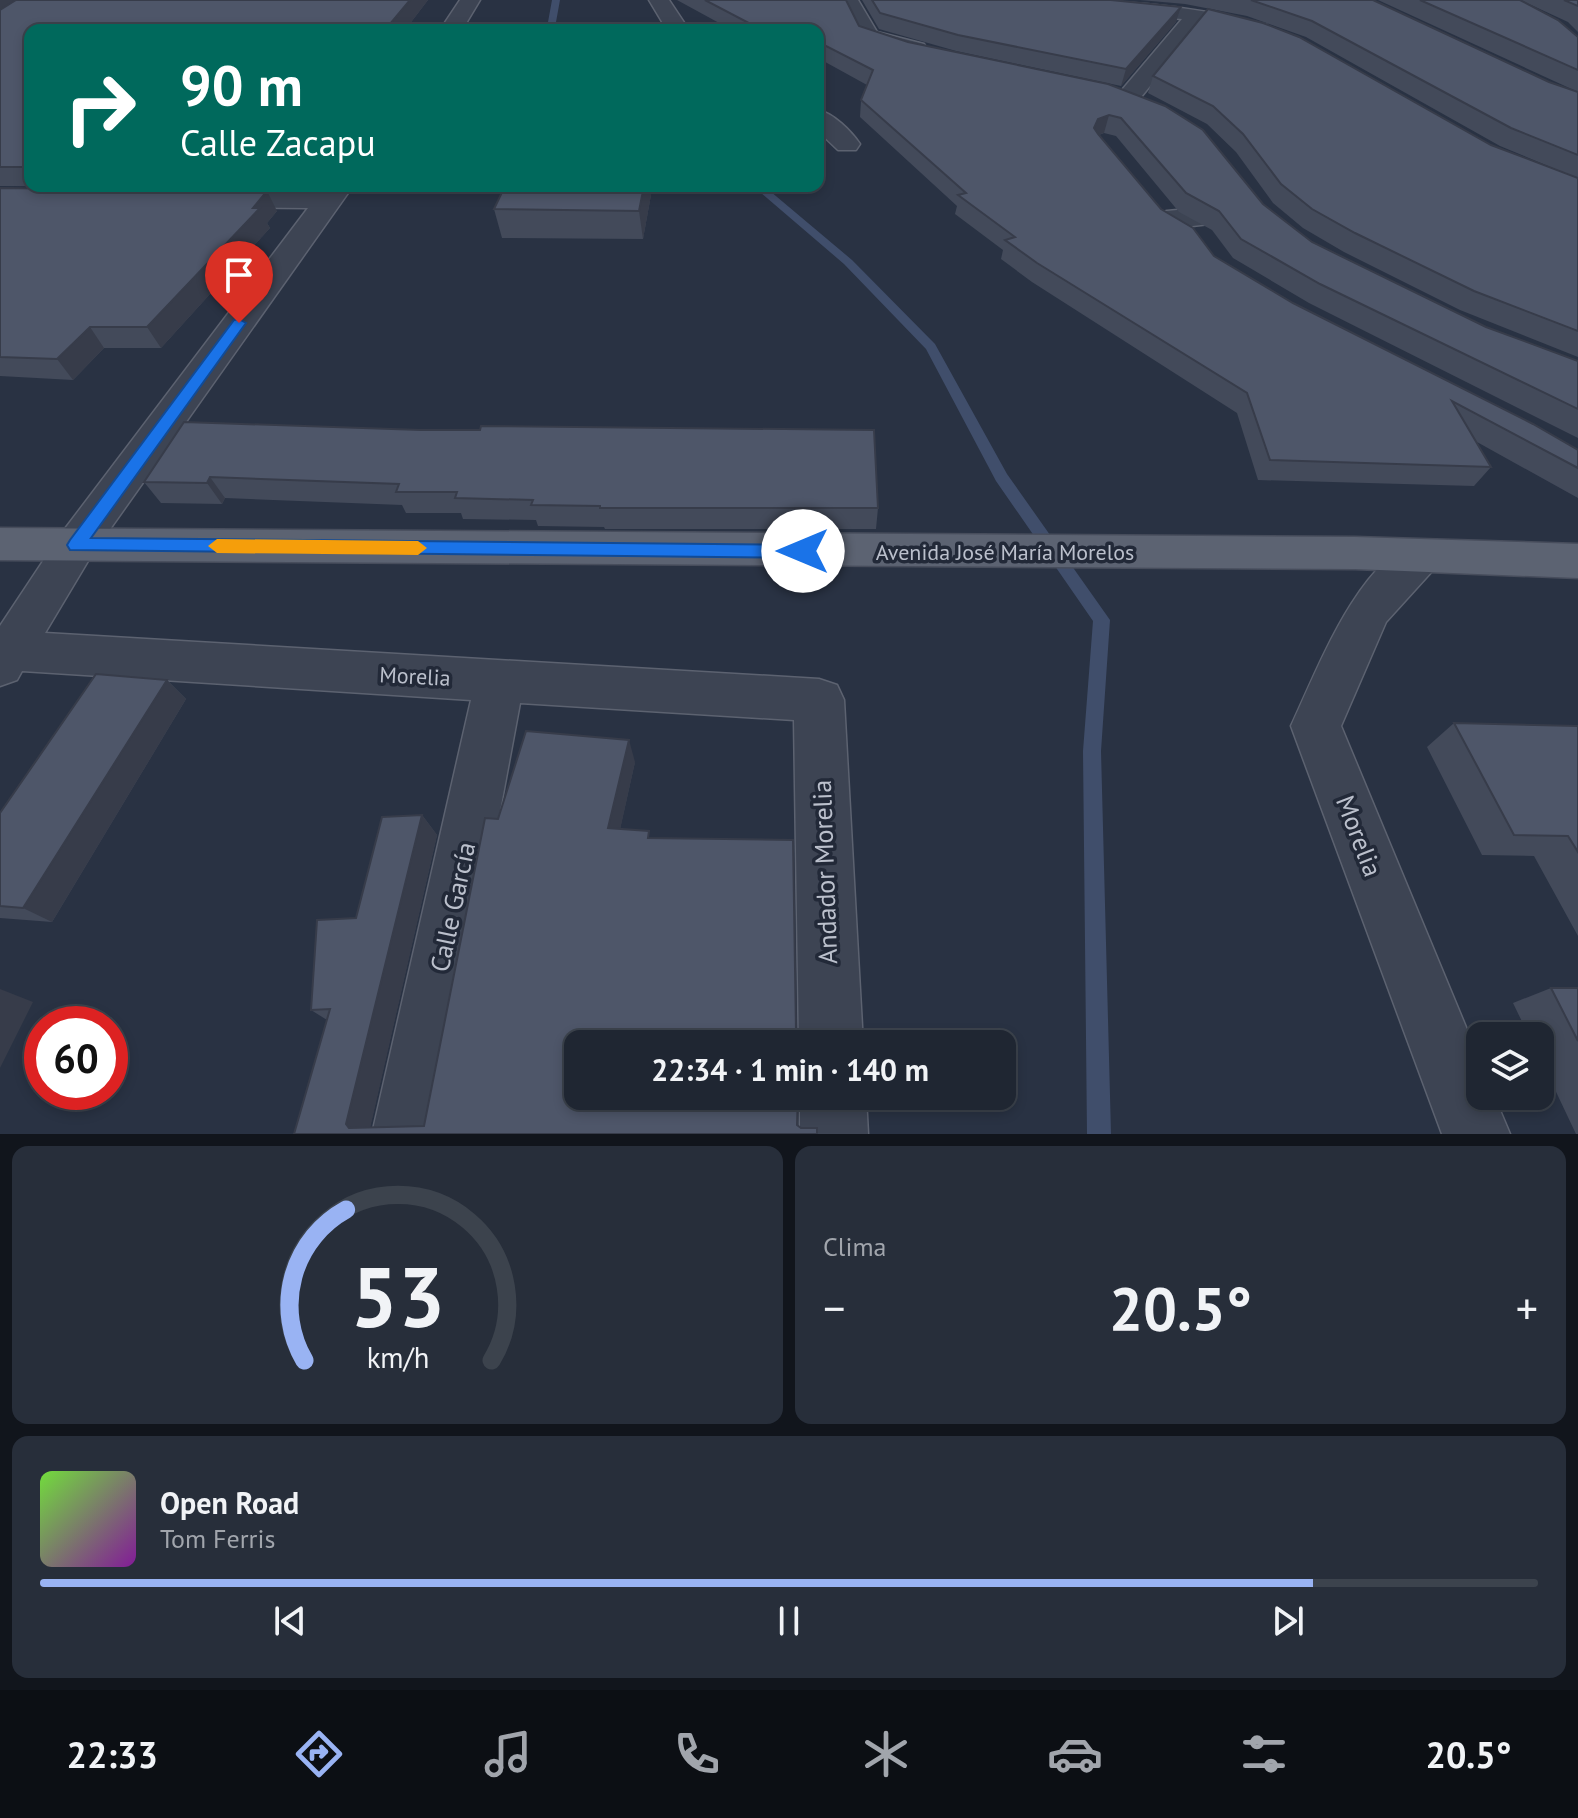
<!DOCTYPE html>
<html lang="es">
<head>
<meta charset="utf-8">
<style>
  :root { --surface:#1f2632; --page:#272e3a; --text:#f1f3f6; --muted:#a1a5ac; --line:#3c434d; --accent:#99b3f3 }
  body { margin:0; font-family:"PT Sans",sans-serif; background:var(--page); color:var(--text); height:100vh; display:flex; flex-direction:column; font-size:30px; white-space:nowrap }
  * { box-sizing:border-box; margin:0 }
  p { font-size:26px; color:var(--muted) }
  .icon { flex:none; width:44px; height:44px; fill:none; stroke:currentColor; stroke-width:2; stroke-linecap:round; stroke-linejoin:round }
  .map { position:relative; height:1134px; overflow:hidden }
  .details { display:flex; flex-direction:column; gap:12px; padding:12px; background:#11151c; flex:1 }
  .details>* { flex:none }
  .hud { position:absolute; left:24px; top:24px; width:800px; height:168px; border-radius:16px; box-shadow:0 4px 12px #0003,0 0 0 2px var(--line); background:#00695c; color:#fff; overflow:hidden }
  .tools { position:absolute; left:1466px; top:1022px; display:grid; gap:16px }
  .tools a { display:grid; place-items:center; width:88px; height:88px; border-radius:16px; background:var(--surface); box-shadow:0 4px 12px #0003,0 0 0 2px var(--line); font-size:40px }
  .speed { position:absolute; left:24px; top:1006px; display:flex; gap:16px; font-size:40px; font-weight:700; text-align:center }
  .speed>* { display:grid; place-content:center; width:104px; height:104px; border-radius:50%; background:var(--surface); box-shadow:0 4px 12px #0003,0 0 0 2px var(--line); line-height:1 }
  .speed .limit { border:12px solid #d22; background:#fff; color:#111 }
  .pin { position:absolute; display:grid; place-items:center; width:68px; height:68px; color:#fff; margin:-82px -34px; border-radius:50% 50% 50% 0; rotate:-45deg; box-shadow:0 0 8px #0007 }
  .pin .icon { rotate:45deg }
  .me { position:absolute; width:88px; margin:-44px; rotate:270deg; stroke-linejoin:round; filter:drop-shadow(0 0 6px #0008) }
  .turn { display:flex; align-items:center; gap:28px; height:168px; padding:0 24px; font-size:36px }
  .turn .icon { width:104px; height:104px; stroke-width:2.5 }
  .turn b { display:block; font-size:56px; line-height:68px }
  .big { font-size:60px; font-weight:700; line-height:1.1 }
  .details .tile { flex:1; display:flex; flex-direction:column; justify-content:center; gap:12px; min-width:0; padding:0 28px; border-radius:16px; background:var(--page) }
  .details .dial { align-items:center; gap:0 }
  .dial svg { height:208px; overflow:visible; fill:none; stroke:var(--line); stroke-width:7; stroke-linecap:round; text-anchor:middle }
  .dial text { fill:var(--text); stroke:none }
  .song { display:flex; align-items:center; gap:24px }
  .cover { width:96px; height:96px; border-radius:12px; background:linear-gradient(135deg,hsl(100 70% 55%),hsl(290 70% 35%)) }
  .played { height:8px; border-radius:4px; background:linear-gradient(90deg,var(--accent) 85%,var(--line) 85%) }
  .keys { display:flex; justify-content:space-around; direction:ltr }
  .heat { display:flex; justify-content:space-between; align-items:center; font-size:44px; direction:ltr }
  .details .tiles { flex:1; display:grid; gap:12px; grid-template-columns:1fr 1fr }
  .tile:last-child { grid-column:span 2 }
  .trip { position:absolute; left:564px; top:1030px; width:452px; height:80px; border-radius:16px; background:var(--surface); box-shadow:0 4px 12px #0003,0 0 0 2px var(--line); font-weight:700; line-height:80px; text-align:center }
  .dock { display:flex; height:128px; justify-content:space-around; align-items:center; background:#0c0f14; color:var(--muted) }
  .dock .icon { width:56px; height:56px }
  .dock .on { color:var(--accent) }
  .dock b { font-size:36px; color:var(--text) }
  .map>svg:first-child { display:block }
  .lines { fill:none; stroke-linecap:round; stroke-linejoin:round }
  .stream { fill:#404e6b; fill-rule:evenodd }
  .minor-casing { stroke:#5c6270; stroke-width:3 }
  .major-casing { stroke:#474d5c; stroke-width:3 }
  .minor { fill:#3d4453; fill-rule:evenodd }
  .major { fill:#5c6372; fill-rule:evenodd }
  .wall { fill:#434a5a }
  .shaded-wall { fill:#373c4a }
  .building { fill:#4e5669; stroke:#373c4a; stroke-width:2 }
  .route { fill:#1a73e8; stroke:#114b97; stroke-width:2 }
  .slow { fill:#f59e0b }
  .labels { text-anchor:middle; stroke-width:7; stroke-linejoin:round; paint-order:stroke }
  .street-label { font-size:22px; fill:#bbc0cc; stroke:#222938 }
  .near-street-label { font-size:26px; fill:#bbc0cc; stroke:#222938 }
</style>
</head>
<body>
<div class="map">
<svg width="1578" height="1134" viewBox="0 0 1578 1134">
  <rect width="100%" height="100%" fill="#293243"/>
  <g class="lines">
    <g class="stream">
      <polygon points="552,0 560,0 556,22 562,30 554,30 548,22"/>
      <polygon points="753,186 764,186 852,260 935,344 1007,474 1110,620 1101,751 1111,1134 1087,1134 1083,751 1093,621 996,481 926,349 844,264"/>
    </g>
    <g class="minor-casing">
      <g id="minor">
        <polygon points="460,0 480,0 462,30 440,30"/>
        <polygon points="649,0 669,0 689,30 667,30"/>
        <polygon points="838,0 858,0 877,32 924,44 927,49 916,56 861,41"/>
        <path d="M1029,0C1114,0 1183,3 1267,25L1270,30L1259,36L1202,22L1137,102H1119L1116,97L1182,19L1039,6Z"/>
        <path d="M818,110C833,113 851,131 860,144L856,150H838L818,131Z"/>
        <polygon points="325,186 353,186 91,556 45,633 819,679 837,685 844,700 863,1044 799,1044 794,720 520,703 440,1134 372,1134 471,700 22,671 17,680 0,686 0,626 61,534 308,208 210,207 200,204 196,198 200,192 210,189 321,191"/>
        <polygon points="1250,203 1260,206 1264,212 1260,218 1167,229 1157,226 1152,220 1157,214 1167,211"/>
        <path d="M1420,540L1435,544L1442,556L1435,568L1386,622L1341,726L1480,1061V1096H1494L1510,1134H1442L1291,726C1317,671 1358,559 1420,540Z"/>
        <polygon points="800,1096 866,1096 868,1134 800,1134"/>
      </g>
    </g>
    <g class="major-casing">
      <polygon id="major" points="0,528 1355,537 1578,544 1578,578 1355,569 0,560"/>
    </g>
    <use href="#minor" class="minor"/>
    <use href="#major" class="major"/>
  </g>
  <g class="wall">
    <polygon points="0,0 428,0 405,30 30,30 30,186 296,186 295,188 0,186"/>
    <polygon points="677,0 846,0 859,26 908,42 1108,84 1312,242 1486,327 1578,361 1578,438 1309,303 1233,258 1212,230 1179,212 1116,136 1104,133 1099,135 1161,209 1214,256 1293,303 1578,450 1578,498 1477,442 1491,467 1474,486 1258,480 1237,413 1032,282 1001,259 1003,250 955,214 957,206 860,117 861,100 867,85 818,58 818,30 732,30"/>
    <polygon points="862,0 1111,0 1181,7 1176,22 1121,86 956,51 879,29"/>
    <polygon points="1140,0 1373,0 1549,82 1578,92 1578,357 1460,310 1344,252 1303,228 1273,203 1236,152 1207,124 1148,93 1153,76 1491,145 1565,173 1500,146 1306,37 1247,16 1185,4"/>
    <polygon points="1378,0 1520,0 1578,37 1578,92"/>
    <polygon points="1520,0 1578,0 1578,32 1568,22"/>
    <polygon points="0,188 277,211 267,223 270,228 161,348 104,348 73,380 0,376"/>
    <polygon points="651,195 643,239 502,238 494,209"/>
    <polygon points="184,422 878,508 876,529 605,529 604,527 538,526 536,520 463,519 461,513 406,513 402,505 225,498 222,504 161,503 144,482"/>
    <polygon points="167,680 186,699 52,922 0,918 0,813"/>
    <polygon points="1454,723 1578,726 1578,936 1534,856 1482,855 1427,747"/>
    <polygon points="635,762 620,829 578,1044 797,1125 294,1134 327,1020 311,1010 356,918 422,815 437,835 370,1127 424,1126"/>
    <polygon points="1551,988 1578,988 1578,1134 1576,1134 1540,1058 1540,1036 1529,1036 1513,1003"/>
  </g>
  <g class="shaded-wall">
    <polygon points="0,0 17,0 0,10"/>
    <polygon points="410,0 428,0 405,30 385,30"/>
    <polygon points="1181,7 1176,22 1121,86 1126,69"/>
    <polygon points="1109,115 1104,133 1094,136 1094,128 1098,119"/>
    <polygon points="644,186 650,186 651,195 643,239 639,211"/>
    <polygon points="267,191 277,211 267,223 270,228 161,348 147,327"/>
    <polygon points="90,327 104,348 73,380 57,359"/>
    <polygon points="210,477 225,498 222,504 207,483"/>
    <polygon points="167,680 186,699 52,922 23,908"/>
    <polygon points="629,740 635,762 616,848 608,828"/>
    <polygon points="422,815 437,835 369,1133 349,1128 346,1124"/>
    <polygon points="0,989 33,1002 0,1068"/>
  </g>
  <g class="building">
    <polygon points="16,0 410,0 385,30 30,30 30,167 0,167 0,10"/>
    <polygon points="705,0 846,0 859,26 908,42 1108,84 1165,106 1203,130 1263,204 1312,242 1486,327 1578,361 1578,409 1320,284 1241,239 1219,211 1186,193 1121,118 1109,115 1098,119 1094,128 1098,134 1161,209 1193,228 1214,256 1293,303 1533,424 1578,450 1578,468 1452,401 1491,467 1270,460 1247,393 1037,263 1005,240 1015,237 958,195 966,193 861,100 873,70 818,42 818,30 762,30"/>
    <polygon points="872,0 1111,0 1181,7 1126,69 958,35 880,13"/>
    <polygon points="1251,0 1373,0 1549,82 1578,92 1578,155 1511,128 1312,21"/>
    <polygon points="1420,0 1520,0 1558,20 1578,37 1578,70"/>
    <polygon points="1564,0 1578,0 1578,6"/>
    <polygon points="1208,9 1263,23 1299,37 1491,145 1578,178 1578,331 1474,291 1355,233 1312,209 1281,184 1243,134 1213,106 1153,76"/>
    <polygon points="505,186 644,186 639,211 494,209"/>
    <polygon points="0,188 267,191 253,208 260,208 147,327 90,327 57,359 0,357"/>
    <polygon points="184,422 421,430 480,430 481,426 874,430 878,508 600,508 600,506 531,505 533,500 455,498 457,492 396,492 399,484 210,477 207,483 144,482"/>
    <polygon points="96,674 167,680 23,908 0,906 0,813"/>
    <polygon points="1454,723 1578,726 1578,852 1568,836 1514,835"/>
    <polygon points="526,731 629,740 608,828 649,831 648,838 793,840 796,1031 800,1034 816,1034 816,1044 578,1044 578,1096 798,1096 797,1125 801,1128 817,1128 817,1134 294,1134 330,1009 311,1010 317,920 356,918 382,817 422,815 346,1124 349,1128 424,1126 485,818 498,819"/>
    <polygon points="1551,988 1578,988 1578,1041"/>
  </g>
  <polygon class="route" points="239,319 246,323 91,538 803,545 812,551 803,558 70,550 67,545 70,540 234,320"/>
  <polygon class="slow" points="217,539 418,541 427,548 418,555 217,553 208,546"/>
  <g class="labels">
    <g class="street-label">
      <text x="1005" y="560">Avenida José María Morelos</text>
      <text transform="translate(415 676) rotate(3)" y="8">Morelia</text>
    </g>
    <g class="near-street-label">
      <text transform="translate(1359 836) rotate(69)" y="9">Morelia</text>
      <text transform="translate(825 872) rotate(-92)" y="9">Andador Morelia</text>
      <text transform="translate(453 907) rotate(-78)" y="9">Calle García</text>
    </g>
  </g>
</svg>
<div class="tools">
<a><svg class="icon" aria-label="layers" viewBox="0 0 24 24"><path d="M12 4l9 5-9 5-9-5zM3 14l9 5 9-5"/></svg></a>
</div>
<div class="speed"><div class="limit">60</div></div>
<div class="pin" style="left:239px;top:323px;background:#d93025"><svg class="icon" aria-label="arrive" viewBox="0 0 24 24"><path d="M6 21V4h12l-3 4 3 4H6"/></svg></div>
<svg class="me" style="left:803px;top:551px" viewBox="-20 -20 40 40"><circle r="19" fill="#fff"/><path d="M0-13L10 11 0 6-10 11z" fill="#1a73e8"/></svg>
<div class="trip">22:34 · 1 min · 140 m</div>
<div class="hud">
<div class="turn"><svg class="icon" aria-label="right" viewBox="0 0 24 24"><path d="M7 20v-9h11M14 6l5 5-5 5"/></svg><div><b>90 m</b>Calle Zacapu</div></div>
</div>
</div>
<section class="details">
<div class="tiles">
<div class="tile dial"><svg viewBox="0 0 100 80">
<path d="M14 69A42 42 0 1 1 86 69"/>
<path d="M14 69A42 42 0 0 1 30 11" stroke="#99b3f3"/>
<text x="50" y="56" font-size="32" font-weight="700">53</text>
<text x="50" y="72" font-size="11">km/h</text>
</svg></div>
<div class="tile"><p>Clima</p>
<div class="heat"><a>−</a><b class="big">20.5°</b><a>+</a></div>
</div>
<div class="tile">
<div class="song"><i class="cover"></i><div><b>Open Road</b><p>Tom Ferris</p></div></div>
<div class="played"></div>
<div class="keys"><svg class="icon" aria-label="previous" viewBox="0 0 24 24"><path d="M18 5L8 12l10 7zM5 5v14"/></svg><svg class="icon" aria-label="pause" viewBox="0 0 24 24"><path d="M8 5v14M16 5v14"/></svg><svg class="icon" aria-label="next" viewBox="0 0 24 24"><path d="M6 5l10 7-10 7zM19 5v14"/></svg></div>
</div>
</div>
</section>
<nav class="dock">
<b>22:33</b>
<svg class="icon on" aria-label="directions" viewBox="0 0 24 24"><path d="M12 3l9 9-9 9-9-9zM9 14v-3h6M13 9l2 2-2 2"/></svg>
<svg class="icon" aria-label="music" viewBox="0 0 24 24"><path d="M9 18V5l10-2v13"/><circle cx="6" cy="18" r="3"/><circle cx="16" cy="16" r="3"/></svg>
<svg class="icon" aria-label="phone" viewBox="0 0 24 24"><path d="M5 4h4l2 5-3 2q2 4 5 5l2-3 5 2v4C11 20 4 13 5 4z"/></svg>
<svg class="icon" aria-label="climate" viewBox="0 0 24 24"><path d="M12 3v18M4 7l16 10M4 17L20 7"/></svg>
<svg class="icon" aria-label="car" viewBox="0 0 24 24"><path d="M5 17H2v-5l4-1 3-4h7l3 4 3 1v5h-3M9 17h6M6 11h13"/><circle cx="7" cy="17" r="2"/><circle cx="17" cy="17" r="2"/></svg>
<svg class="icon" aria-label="filters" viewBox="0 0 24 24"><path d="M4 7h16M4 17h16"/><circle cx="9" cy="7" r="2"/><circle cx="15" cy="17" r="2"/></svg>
<b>20.5°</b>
</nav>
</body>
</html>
